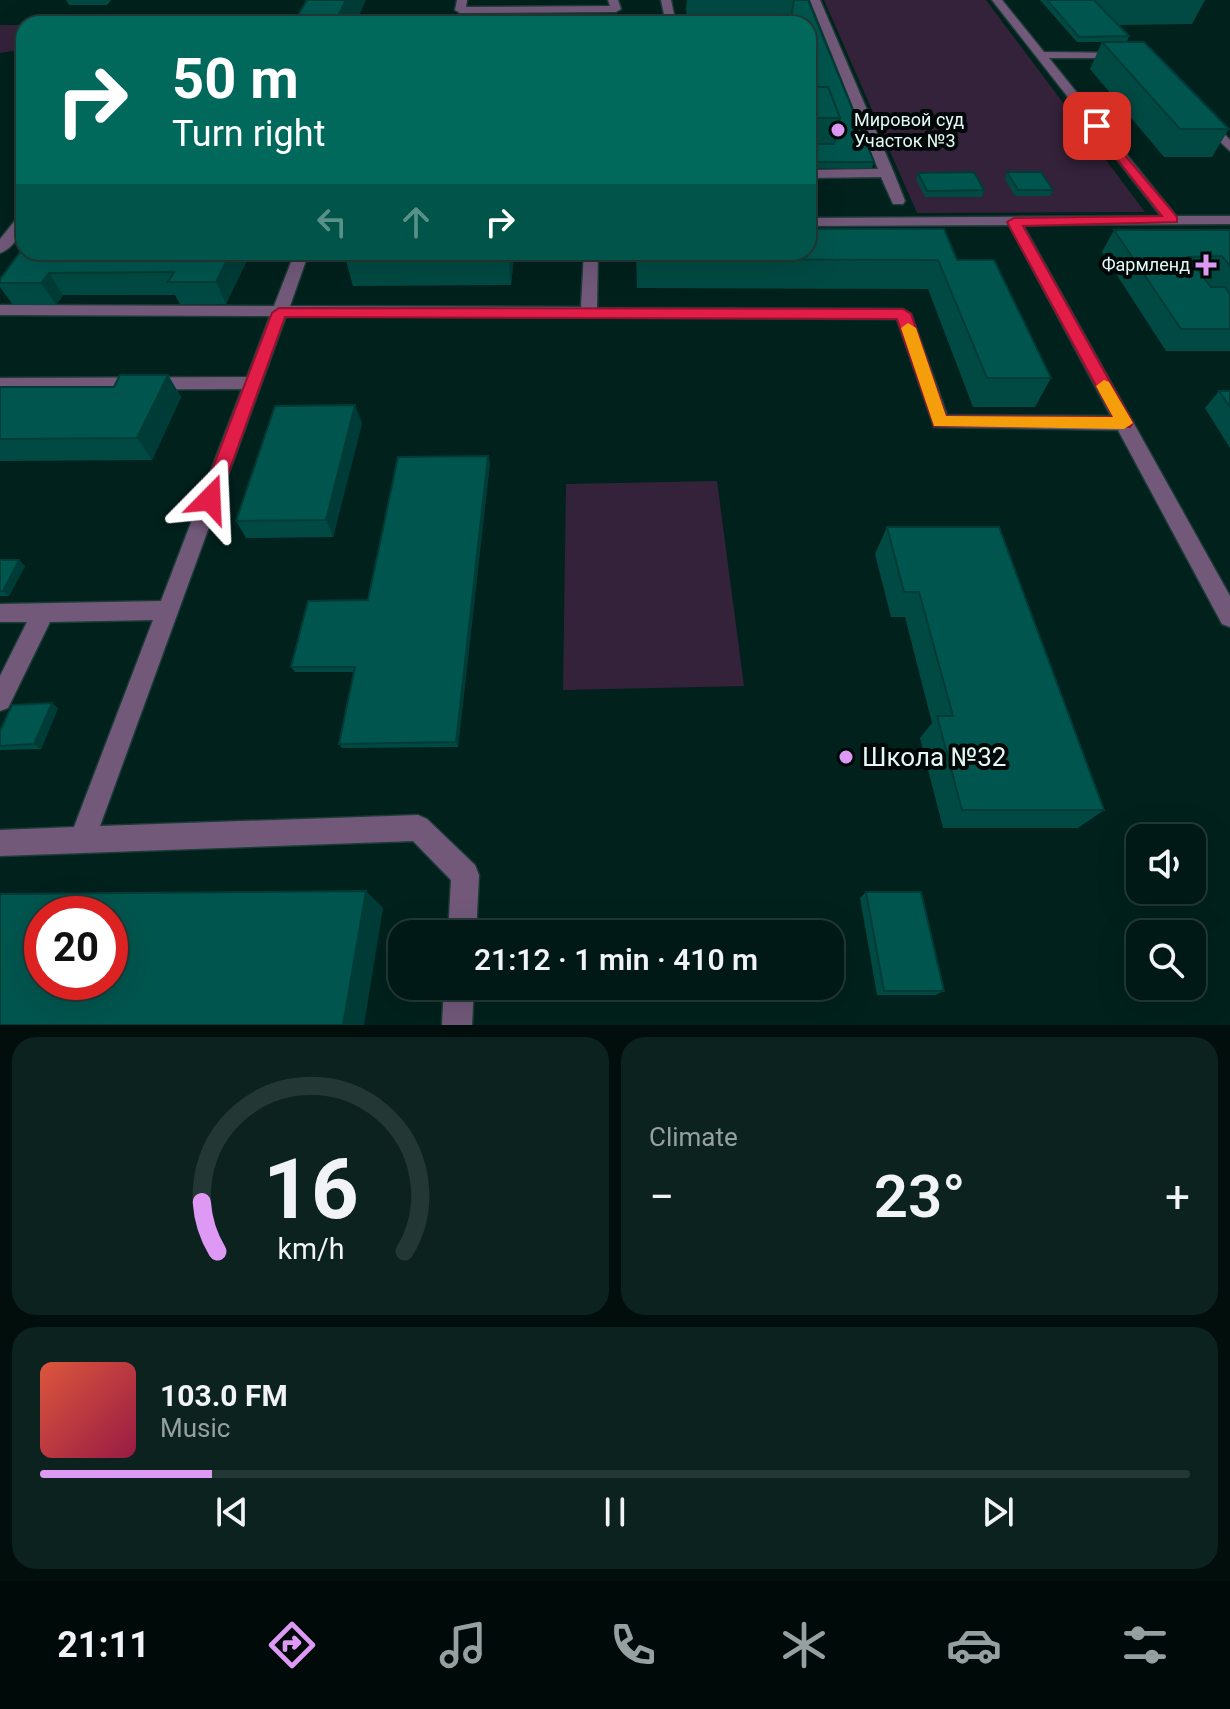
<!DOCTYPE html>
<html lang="en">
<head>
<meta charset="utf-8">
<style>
  :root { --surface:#011916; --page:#0b221f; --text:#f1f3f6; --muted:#96a0a1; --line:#233835; --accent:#dd99f4 }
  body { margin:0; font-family:Roboto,sans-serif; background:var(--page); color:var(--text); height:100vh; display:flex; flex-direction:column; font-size:30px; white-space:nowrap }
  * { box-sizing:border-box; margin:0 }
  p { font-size:26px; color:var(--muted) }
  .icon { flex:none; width:44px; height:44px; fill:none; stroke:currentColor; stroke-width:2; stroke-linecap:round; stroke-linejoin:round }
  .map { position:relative; height:1025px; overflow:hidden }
  .side { display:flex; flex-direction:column; gap:12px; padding:12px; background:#010e0c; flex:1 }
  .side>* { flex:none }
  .banner { position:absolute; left:16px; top:16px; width:800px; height:244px; border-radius:24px; box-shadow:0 8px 32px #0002,0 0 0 2px var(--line); background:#00695c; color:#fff; overflow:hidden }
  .tools { position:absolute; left:1126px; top:824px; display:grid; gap:16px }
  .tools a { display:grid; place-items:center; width:80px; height:80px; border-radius:16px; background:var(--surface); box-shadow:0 8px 32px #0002,0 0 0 2px var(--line); font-size:40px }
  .speed { position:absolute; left:24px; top:896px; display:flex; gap:16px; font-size:40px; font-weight:700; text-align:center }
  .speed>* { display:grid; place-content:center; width:104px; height:104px; border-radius:50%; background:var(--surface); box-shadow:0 8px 32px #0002,0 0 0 2px var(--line); line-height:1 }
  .speed .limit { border:12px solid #d22; background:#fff; color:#111 }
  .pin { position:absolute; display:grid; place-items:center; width:68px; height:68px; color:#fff; margin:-34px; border-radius:16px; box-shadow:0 4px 12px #0006 }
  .me { position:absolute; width:88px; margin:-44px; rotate:21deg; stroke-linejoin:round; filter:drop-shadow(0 0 6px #0008) }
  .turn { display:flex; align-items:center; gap:28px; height:168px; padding:0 24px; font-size:36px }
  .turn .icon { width:104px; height:104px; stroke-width:2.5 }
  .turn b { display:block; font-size:56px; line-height:68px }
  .lanes { display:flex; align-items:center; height:76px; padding:0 24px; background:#0003; justify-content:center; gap:40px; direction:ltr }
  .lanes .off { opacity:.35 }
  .big { font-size:60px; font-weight:600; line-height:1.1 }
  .side .tile { flex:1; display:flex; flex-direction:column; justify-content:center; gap:12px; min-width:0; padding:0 28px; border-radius:24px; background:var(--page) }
  .side .dial { align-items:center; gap:0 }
  .dial svg { height:208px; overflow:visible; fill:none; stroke:var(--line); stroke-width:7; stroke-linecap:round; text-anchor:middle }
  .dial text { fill:var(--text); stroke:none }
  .song { display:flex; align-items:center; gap:24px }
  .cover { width:96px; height:96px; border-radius:12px; background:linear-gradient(135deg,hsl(10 70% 55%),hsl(340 70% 35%)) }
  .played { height:8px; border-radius:4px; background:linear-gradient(90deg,var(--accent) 15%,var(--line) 15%) }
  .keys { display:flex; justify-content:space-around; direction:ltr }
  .heat { display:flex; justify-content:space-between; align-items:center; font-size:44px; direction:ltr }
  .side .tiles { flex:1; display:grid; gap:12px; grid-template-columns:1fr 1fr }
  .tile:last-child { grid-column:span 2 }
  .trip { position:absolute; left:388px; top:920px; width:456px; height:80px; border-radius:24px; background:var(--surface); box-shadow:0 8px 32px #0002,0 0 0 2px var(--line); font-weight:600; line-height:80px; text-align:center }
  .tab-bar { display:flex; height:128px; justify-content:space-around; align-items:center; background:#000a09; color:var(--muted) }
  .tab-bar .icon { width:56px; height:56px }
  .tab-bar .selected { color:var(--accent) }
  .tab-bar b { font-size:36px; color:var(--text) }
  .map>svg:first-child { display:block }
  .green { fill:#34223a }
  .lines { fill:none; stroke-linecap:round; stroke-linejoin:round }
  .minor-casing { stroke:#1c3b37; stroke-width:3 }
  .minor { fill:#72597a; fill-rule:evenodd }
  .wall { fill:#004a43 }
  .shaded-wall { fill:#003c37 }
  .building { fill:#00564e; stroke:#003c37; stroke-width:2; fill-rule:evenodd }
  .route { fill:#e11d48; stroke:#92132f; stroke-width:2 }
  .slow { fill:#f59e0b }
  .poi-dot { fill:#dd99f4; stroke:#000807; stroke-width:3 }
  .labels { text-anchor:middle; stroke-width:8; stroke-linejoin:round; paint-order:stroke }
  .far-poi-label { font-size:18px; fill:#e4faf6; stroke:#000807; text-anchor:start }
  .near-poi-label { font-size:26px; fill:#e4faf6; stroke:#000807; text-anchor:start }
</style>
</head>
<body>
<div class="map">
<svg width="1230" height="1025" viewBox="0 0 1230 1025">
  <rect width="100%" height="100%" fill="#01211d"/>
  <g class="green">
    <polygon points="824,0 986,0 1145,212 917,213"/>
    <polygon points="0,25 24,25 24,49 0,53"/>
    <polygon points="717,481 744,686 563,690 566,484"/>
  </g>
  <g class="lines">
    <g class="minor-casing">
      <g id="minor">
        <polygon points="457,0 467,0 466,7 610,6 608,0 618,0 621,9 616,12 460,13 455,10"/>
        <polygon points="661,0 671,0 676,24 666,24"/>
        <polygon points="810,0 820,0 894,173 905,201 903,204 893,204 881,177 808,178 808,170 878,169"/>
        <polygon points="992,0 1002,0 1044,52 1125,53 1125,57 1121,58 1049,58 1176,216 1230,216 1230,224 1023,225 1230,596 1230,627 1222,624 1118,430 934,427 897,319 286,316 100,826 418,815 427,819 475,865 479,875 476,934 448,934 451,880 413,841 0,856 0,830 74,827 153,620 50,622 8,708 0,711 0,676 27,622 0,622 0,604 161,601 242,389 0,390 0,378 247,377 270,316 0,315 0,305 274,306 295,252 309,252 290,306 581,307 584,252 598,252 597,308 903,309 911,314 947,415 1111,416 1009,225 808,226 808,218 1161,216"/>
        <polygon points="1201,118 1209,118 1230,140 1230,151 1201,124"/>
        <path d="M24,216C24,231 14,248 0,253V239L18,217Z"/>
        <polygon points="444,986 474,986 472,1025 442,1025"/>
      </g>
    </g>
    <use href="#minor" class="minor"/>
  </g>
  <g class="wall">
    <polygon points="66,0 111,0 107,5 69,5"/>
    <polygon points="687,0 808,0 874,162 872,168 810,168 808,160 808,24 688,24 686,9"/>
    <polygon points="1040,0 1094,0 1096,2 1096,0 1205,0 1192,24 1118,25 1129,36 1127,42 1077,42"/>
    <polygon points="1102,42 1229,129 1212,157 1164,157 1090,69"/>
    <polygon points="1007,172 1053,190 1050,196 1015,196 1005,179"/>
    <polygon points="918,173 984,190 982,197 925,197 916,179"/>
    <polygon points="1114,230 1230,230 1230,351 1166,351 1102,252"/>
    <polygon points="24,247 248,258 226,304 180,304 175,295 63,295 56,305 13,305 0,287 0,279"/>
    <polygon points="636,252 808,252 957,260 1051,378 1035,407 973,407 928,289 637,288"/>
    <polygon points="514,256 511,285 353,286 345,257"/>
    <polygon points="168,375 181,397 152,460 0,461 0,387 114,387"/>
    <polygon points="1219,391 1230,391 1230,448 1205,408"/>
    <polygon points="362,423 333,537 246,538 236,521"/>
    <polygon points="490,462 458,747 342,748 339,744 354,672 295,672 291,667 368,600"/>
    <polygon points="887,527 1104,810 1078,828 943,828 920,738 932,723 905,617 891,617 875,554"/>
    <polygon points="0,560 25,566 9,596 0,596"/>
    <polygon points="58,708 41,749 0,750 0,731"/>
    <polygon points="866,892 944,991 935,995 877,995 860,898"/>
  </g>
  <g class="shaded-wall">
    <polygon points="346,0 366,0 355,24 334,24"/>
    <polygon points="231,252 245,252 248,258 226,304 216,282"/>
    <polygon points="508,252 514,252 514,256 511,285"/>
    <polygon points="49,273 63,295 56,305 41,283"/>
    <polygon points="168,375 181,397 152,460 137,438"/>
    <polygon points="355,405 362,423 333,537 326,520"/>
    <polygon points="488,456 490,462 458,747 456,742"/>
    <polygon points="19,560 25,566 9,596 3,591"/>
    <polygon points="52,703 58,708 41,749 34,744"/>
    <polygon points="366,891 383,908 364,1025 343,1025"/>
  </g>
  <g class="building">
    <polygon points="307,0 346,0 334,24 293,24"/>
    <polygon points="794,0 808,0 874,162 812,162 808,150 808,144 834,144 840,118 828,87 808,87 808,24 768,24 790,24"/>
    <polygon points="1047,0 1094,0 1129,36 1079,37"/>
    <polygon points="1102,42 1144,42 1229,129 1180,129"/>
    <polygon points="808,87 828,87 840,118 808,118"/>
    <polygon points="974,172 984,190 927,191 918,173"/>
    <polygon points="1007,172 1041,172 1053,190 1018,190"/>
    <polygon points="808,229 944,229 957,260 994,260 1051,378 987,378 938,260 638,259 637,252 808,252"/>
    <polygon points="1114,230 1230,230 1230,266 1222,256 1188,257 1211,287 1225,287 1230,294 1230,329 1181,329"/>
    <polygon points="24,247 24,252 231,252 216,282 168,282 174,272 49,273 41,283 0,283 0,279"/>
    <polygon points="346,252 508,252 507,256 345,257"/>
    <polygon points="120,375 168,375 137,438 0,439 0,387 114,387"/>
    <polygon points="1219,391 1230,391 1230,407"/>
    <polygon points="355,405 326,520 236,521 275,406"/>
    <polygon points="488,456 456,742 339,744 355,667 291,667 308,601 368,600 398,457"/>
    <polygon points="887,527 999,527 1104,810 962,810 937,716 953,716 919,592 904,592"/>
    <polygon points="0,560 19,560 3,591 0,591"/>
    <polygon points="52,703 34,744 0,746 0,731 12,705"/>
    <path d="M366,891L343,1025H0V894ZM42,914H110V982H42Z"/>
    <polygon points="866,892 921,892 944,991 884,991"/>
  </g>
  <polygon class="route" points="1097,122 1177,217 1177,222 1023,226 1133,423 1130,427 934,426 897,319 285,317 219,499 210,506 201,499 272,313 279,308 903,309 911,314 946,416 1113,417 1007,222 1014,218 1162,216 1091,126"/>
  <polygon class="slow" points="908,323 916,328 946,416 1113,417 1096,386 1104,380 1109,382 1133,423 1124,429 934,426 901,328"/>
  <g class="poi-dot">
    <circle cx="838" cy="130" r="8"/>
    <path d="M1202 253h8v8h8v8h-8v8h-8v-8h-8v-8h8z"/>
    <circle cx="846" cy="757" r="8"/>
  </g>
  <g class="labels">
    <g class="far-poi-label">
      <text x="854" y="126">Мировой суд<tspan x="854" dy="21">Участок №3</tspan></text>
      <text x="1190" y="271" text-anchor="end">Фармленд</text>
    </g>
    <g class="near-poi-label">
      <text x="862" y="766">Школа №32</text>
    </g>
  </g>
</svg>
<div class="tools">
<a><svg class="icon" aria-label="sound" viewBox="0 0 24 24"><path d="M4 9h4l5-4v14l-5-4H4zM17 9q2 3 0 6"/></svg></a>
<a><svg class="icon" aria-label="search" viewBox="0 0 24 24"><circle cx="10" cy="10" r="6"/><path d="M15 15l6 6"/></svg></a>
</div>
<div class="speed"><div class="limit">20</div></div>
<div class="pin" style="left:1097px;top:126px;background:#d93025"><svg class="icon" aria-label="arrive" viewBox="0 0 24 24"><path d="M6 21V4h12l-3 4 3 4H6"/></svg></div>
<svg class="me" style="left:210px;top:499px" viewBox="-20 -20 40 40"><path d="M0-17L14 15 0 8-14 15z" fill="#e11d48" stroke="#fff" stroke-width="4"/></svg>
<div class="trip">21:12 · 1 min · 410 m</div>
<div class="banner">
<div class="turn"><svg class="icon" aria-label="right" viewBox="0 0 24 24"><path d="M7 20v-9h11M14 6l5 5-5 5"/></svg><div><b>50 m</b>Turn right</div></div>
<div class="lanes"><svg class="icon off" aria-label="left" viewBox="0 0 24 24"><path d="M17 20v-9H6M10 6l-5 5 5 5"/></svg><svg class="icon off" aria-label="ahead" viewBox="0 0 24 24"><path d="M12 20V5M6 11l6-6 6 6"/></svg><svg class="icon" aria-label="right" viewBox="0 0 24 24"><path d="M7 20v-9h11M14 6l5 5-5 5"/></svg></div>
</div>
</div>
<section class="side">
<div class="tiles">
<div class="tile dial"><svg viewBox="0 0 100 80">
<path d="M14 69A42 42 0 1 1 86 69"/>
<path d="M14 69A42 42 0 0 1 8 50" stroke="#dd99f4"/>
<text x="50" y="56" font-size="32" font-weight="700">16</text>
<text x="50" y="72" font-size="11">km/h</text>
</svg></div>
<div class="tile"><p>Climate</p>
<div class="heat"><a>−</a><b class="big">23°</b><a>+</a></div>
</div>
<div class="tile">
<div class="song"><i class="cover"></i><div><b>103.0 FM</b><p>Music</p></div></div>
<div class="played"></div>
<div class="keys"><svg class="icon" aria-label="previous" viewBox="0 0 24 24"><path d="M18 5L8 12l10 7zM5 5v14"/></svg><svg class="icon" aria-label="pause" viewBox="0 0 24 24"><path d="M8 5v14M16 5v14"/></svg><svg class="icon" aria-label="next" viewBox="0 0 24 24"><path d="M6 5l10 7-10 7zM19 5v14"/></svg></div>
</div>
</div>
</section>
<nav class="tab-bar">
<b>21:11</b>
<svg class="icon selected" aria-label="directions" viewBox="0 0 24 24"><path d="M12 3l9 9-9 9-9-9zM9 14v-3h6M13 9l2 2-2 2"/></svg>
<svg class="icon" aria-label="music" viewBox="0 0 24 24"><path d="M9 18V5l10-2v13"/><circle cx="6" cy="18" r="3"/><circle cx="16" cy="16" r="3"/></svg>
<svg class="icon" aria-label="phone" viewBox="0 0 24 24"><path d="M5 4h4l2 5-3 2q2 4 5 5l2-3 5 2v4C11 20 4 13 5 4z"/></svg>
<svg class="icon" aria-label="climate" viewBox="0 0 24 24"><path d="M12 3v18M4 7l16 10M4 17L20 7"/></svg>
<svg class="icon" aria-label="car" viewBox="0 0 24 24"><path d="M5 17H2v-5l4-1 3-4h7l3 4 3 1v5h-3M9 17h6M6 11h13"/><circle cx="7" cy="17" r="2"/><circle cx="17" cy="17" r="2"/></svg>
<svg class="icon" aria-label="filters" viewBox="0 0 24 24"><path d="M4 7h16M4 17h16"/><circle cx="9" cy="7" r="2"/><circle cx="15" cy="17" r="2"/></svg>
</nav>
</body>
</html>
